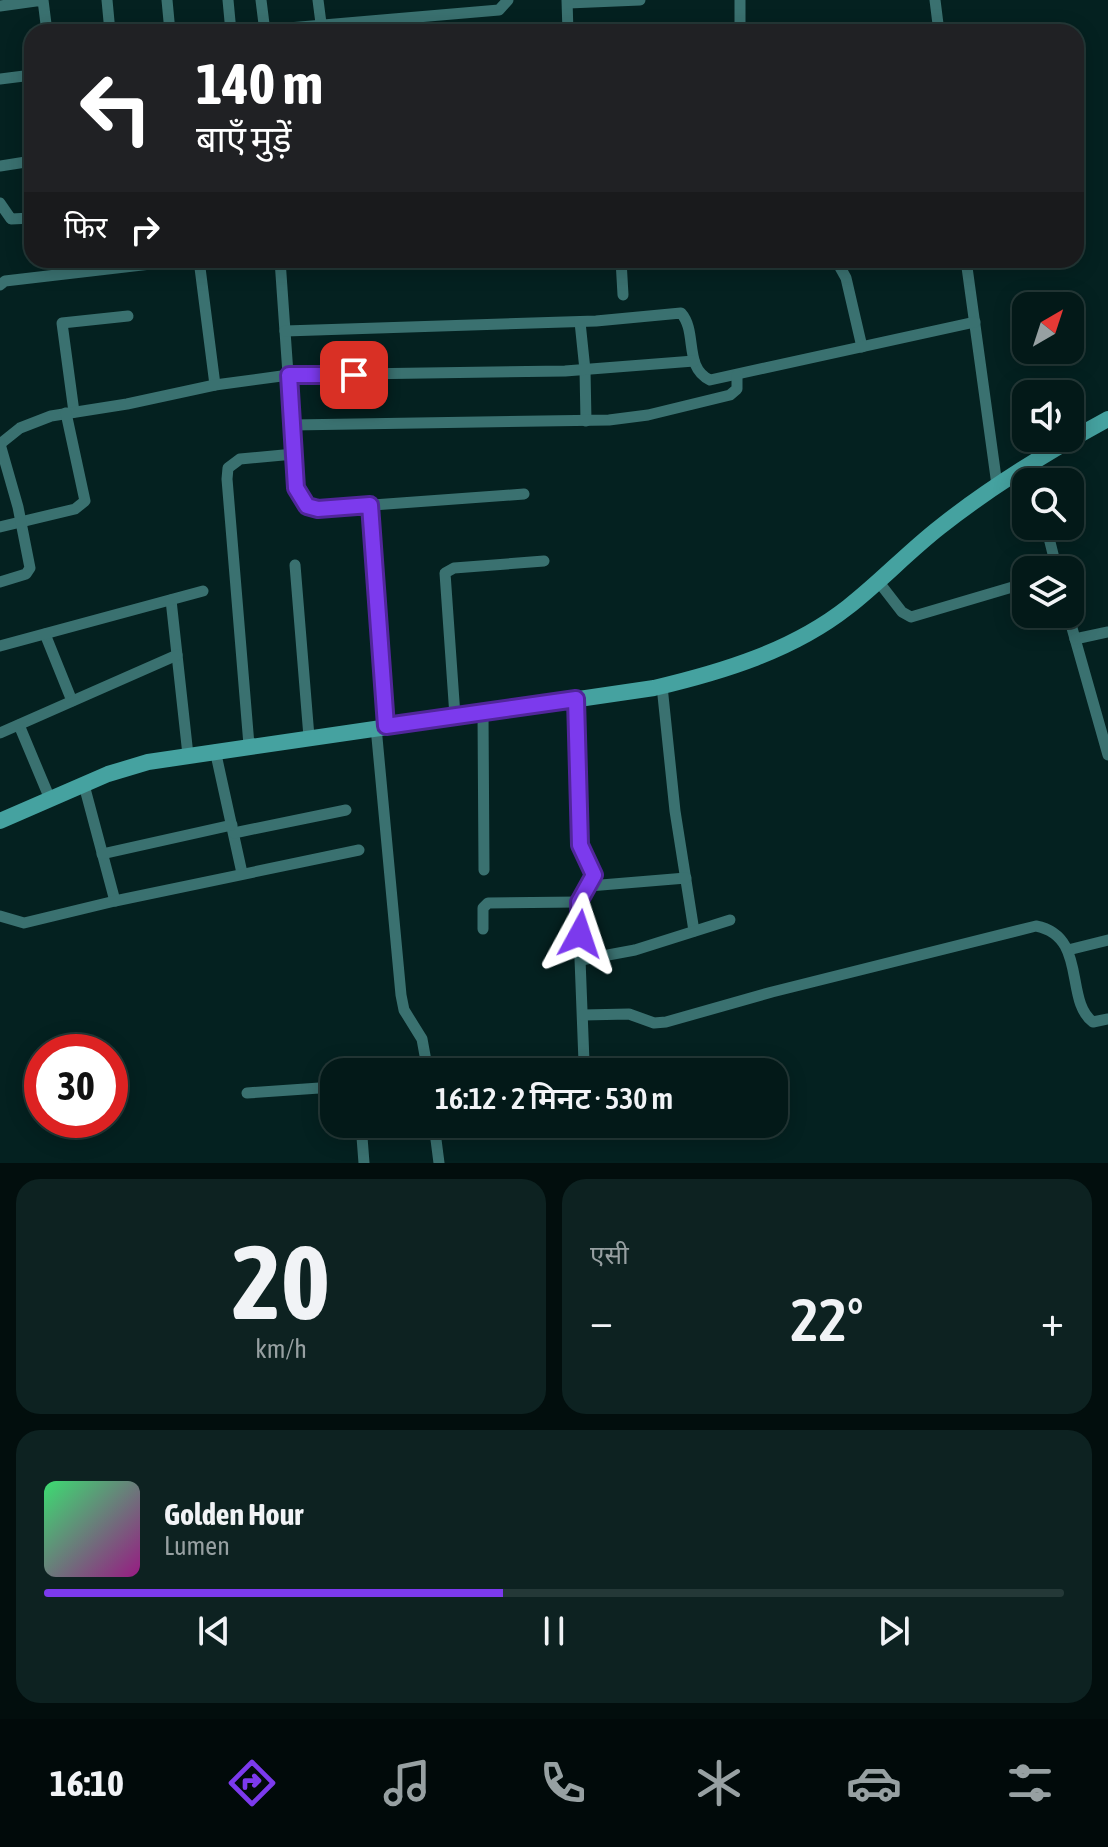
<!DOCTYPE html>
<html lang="hi">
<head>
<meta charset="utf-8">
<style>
  :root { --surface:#031918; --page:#0d2221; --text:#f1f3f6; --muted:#97a0a2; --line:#243837; --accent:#7c3aed }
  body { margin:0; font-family:"Asap Condensed","Noto Sans Devanagari",sans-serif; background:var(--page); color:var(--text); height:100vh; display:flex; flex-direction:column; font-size:30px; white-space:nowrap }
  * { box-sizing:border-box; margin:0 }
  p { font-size:26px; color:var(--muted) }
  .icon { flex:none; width:44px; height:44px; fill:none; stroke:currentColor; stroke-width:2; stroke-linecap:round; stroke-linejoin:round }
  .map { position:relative; height:1163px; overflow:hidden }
  .panel { display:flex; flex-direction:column; gap:16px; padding:16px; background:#020e0d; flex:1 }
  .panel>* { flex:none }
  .top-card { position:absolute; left:24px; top:24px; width:1060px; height:244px; border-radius:24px; box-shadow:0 4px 20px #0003,0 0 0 2px var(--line); background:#202124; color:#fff; overflow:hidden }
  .needle { width:52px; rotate:39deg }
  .fabs { position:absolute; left:1012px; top:292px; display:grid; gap:16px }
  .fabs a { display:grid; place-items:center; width:72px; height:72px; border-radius:16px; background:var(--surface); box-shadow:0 4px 20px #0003,0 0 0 2px var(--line); font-size:40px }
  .speed { position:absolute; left:24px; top:1034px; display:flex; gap:16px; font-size:40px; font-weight:700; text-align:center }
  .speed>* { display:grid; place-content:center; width:104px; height:104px; border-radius:50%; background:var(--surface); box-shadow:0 4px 20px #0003,0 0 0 2px var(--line); line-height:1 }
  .speed .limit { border:12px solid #d22; background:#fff; color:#111 }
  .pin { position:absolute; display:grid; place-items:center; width:68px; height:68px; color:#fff; margin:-34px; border-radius:16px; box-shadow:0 4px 12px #0006 }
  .me { position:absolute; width:88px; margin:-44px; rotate:5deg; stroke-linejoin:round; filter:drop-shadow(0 0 6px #0008) }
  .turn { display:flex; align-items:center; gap:28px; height:168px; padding:0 40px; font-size:36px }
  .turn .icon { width:104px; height:104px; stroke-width:2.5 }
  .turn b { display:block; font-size:56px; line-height:68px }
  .then { display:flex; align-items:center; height:76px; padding:0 40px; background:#0003; gap:16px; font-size:30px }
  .big { font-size:60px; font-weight:600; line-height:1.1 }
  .panel .card { flex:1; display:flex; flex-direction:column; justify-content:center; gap:12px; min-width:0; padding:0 28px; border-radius:24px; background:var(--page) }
  .panel .dial { align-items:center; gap:0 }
  .dial b { font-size:104px; line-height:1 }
  .song { display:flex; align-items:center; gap:24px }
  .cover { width:96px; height:96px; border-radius:12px; background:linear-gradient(135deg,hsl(140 70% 55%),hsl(310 70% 35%)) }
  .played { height:8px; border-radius:4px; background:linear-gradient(90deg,var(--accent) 45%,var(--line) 45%) }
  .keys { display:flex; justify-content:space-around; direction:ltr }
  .heat { display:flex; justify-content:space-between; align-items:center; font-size:44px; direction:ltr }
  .panel .tiles { flex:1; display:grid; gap:16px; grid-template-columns:1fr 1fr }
  .card:last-child { grid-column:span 2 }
  .trip { position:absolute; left:320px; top:1058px; width:468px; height:80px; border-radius:24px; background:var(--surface); box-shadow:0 4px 20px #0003,0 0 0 2px var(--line); font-weight:600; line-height:80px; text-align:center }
  .menu { display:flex; height:128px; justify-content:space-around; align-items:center; background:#010a0a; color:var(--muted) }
  .menu .icon { width:56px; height:56px }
  .menu .selected { color:var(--accent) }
  .menu b { font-size:36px; color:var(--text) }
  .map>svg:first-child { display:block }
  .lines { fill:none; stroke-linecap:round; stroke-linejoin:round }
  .street { stroke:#3a7170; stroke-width:11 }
  .secondary { stroke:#45a2a0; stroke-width:16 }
  .route-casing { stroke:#51269a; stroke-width:20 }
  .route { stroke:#7c3aed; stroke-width:14 }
</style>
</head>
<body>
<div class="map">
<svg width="1108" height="1163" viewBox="0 0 1108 1163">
  <rect width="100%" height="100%" fill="#042120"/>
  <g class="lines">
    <g class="street">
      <polyline points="107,0 110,32"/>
      <polyline points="167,0 170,32"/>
      <polyline points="228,0 231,32"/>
      <polyline points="261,0 265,32"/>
      <polyline points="318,0 322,31"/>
      <polyline points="567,0 568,32"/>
      <polyline points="740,0 740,32"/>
      <polyline points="935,0 939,32"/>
      <polyline points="568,3 640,0"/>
      <polyline points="0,6 43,0 47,32"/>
      <polyline points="265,30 499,10 508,0"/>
      <polyline points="715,32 740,29"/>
      <polyline points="0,79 32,75"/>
      <polyline points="0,166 32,161"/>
      <polyline points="0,203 11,219 32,218"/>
      <polyline points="199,260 215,385"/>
      <path d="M280,260L296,488C301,500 305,505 318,509L524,494"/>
      <polyline points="621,260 623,295"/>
      <polyline points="836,260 846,278 862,347"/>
      <polyline points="966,260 997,485"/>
      <polyline points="280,264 352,260"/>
      <polyline points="0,285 5,281 185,260"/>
      <polyline points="580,322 585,370 586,421"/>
      <path d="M285,331L596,321L681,313C698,332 683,367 710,380L975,322"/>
      <polyline points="74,412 62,323 128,316"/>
      <polyline points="292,425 609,420 648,415 730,395 737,389 737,375"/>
      <polyline points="0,444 20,428 51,416 127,404 215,385 289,375 565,371 694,361"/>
      <polyline points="1030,462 1035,482"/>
      <polyline points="370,505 386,726"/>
      <polyline points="1046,526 1057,570"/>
      <polyline points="0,527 75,509 85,501 66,413"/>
      <polyline points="295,565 309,737"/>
      <polyline points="878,581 902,612 911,617 1026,583"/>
      <polyline points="0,582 26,574 30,568 18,507 0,444"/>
      <polyline points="171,600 188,755"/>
      <polyline points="1068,614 1108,755"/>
      <polyline points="45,634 72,701"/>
      <polyline points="1075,639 1108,632"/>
      <polyline points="0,646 203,591"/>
      <polyline points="662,686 675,811 694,931"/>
      <polyline points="576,699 580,845 594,875 581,897 578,907 584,1062 590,1072"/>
      <polyline points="483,712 484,870"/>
      <polyline points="455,716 445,573 454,568 544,561"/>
      <polyline points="19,725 50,799"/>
      <polyline points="376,727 401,995 404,1010 422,1039 428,1072"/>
      <polyline points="0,733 177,655"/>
      <polyline points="249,745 227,479 228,468 240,459 294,454"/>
      <polyline points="215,750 242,873"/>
      <polyline points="84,785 115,901"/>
      <polyline points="234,833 346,810"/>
      <polyline points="102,854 232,825"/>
      <polyline points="589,886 686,878"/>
      <polyline points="0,916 24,923 115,901 359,850"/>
      <polyline points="483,929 483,908 488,903 579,902"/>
      <polyline points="1068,950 1108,940"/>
      <polyline points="581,960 635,950 730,920"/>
      <path d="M583,1015L629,1014L654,1023L666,1022L772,992L1036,926C1088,936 1064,1001 1093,1022L1108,1019"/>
      <polyline points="247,1093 334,1087"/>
      <polyline points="361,1124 364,1163"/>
      <polyline points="434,1124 439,1163"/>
    </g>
    <path class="secondary" d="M0,821L108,774L148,762L654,688C722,672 792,651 848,607C880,582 908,552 940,527C993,485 1049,451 1108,419"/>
  </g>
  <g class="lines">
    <g class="route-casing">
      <polyline id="route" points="354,375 289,375 296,488 307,506 318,509 370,505 386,726 576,699 580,845 594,875 579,902 580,934"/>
    </g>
    <use href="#route" class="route"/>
  </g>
</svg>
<div class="fabs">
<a><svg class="needle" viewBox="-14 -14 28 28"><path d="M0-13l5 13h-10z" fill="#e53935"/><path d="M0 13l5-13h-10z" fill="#97a0a2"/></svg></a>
<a><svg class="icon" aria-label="sound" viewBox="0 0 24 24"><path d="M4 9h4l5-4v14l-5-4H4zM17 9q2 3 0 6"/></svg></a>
<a><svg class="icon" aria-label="search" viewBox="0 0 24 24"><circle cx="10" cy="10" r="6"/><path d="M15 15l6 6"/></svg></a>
<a><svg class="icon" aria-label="layers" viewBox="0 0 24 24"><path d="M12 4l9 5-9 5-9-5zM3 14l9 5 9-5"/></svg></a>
</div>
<div class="speed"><div class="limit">30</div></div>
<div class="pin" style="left:354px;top:375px;background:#d93025"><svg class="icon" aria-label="arrive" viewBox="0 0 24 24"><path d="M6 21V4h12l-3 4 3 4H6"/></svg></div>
<svg class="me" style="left:580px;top:934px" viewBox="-20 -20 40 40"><path d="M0-17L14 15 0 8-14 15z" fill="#7c3aed" stroke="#fff" stroke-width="4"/></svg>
<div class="trip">16:12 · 2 मिनट · 530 m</div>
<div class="top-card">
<div class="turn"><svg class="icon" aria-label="left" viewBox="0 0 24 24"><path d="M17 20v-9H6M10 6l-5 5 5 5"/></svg><div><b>140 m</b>बाएँ मुड़ें</div></div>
<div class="then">फिर<svg class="icon" aria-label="right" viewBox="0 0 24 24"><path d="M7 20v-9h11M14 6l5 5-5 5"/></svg></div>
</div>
</div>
<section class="panel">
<div class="tiles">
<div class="card dial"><b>20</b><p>km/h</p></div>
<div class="card"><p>एसी</p>
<div class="heat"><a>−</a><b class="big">22°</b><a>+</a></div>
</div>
<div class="card">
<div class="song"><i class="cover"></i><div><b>Golden Hour</b><p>Lumen</p></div></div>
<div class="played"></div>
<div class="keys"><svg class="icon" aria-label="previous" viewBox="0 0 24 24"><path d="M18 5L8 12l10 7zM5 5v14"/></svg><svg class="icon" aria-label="pause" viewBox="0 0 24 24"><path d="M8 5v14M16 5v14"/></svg><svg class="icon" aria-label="next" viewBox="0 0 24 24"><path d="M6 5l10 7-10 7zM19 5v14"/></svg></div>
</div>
</div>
</section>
<nav class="menu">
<b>16:10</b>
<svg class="icon selected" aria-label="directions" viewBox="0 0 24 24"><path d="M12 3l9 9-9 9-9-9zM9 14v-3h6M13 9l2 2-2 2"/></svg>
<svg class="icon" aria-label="music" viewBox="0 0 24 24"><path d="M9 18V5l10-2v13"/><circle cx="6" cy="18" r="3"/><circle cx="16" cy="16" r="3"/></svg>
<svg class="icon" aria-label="phone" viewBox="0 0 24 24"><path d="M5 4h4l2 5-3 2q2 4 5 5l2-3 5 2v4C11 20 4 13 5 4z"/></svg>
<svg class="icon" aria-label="climate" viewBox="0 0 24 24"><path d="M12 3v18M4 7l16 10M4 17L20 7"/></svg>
<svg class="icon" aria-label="car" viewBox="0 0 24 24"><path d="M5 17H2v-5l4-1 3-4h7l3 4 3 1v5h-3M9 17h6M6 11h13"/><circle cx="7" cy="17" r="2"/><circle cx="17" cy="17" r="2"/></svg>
<svg class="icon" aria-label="filters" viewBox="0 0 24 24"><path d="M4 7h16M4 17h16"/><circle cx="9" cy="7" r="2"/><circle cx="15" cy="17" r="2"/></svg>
</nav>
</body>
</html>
